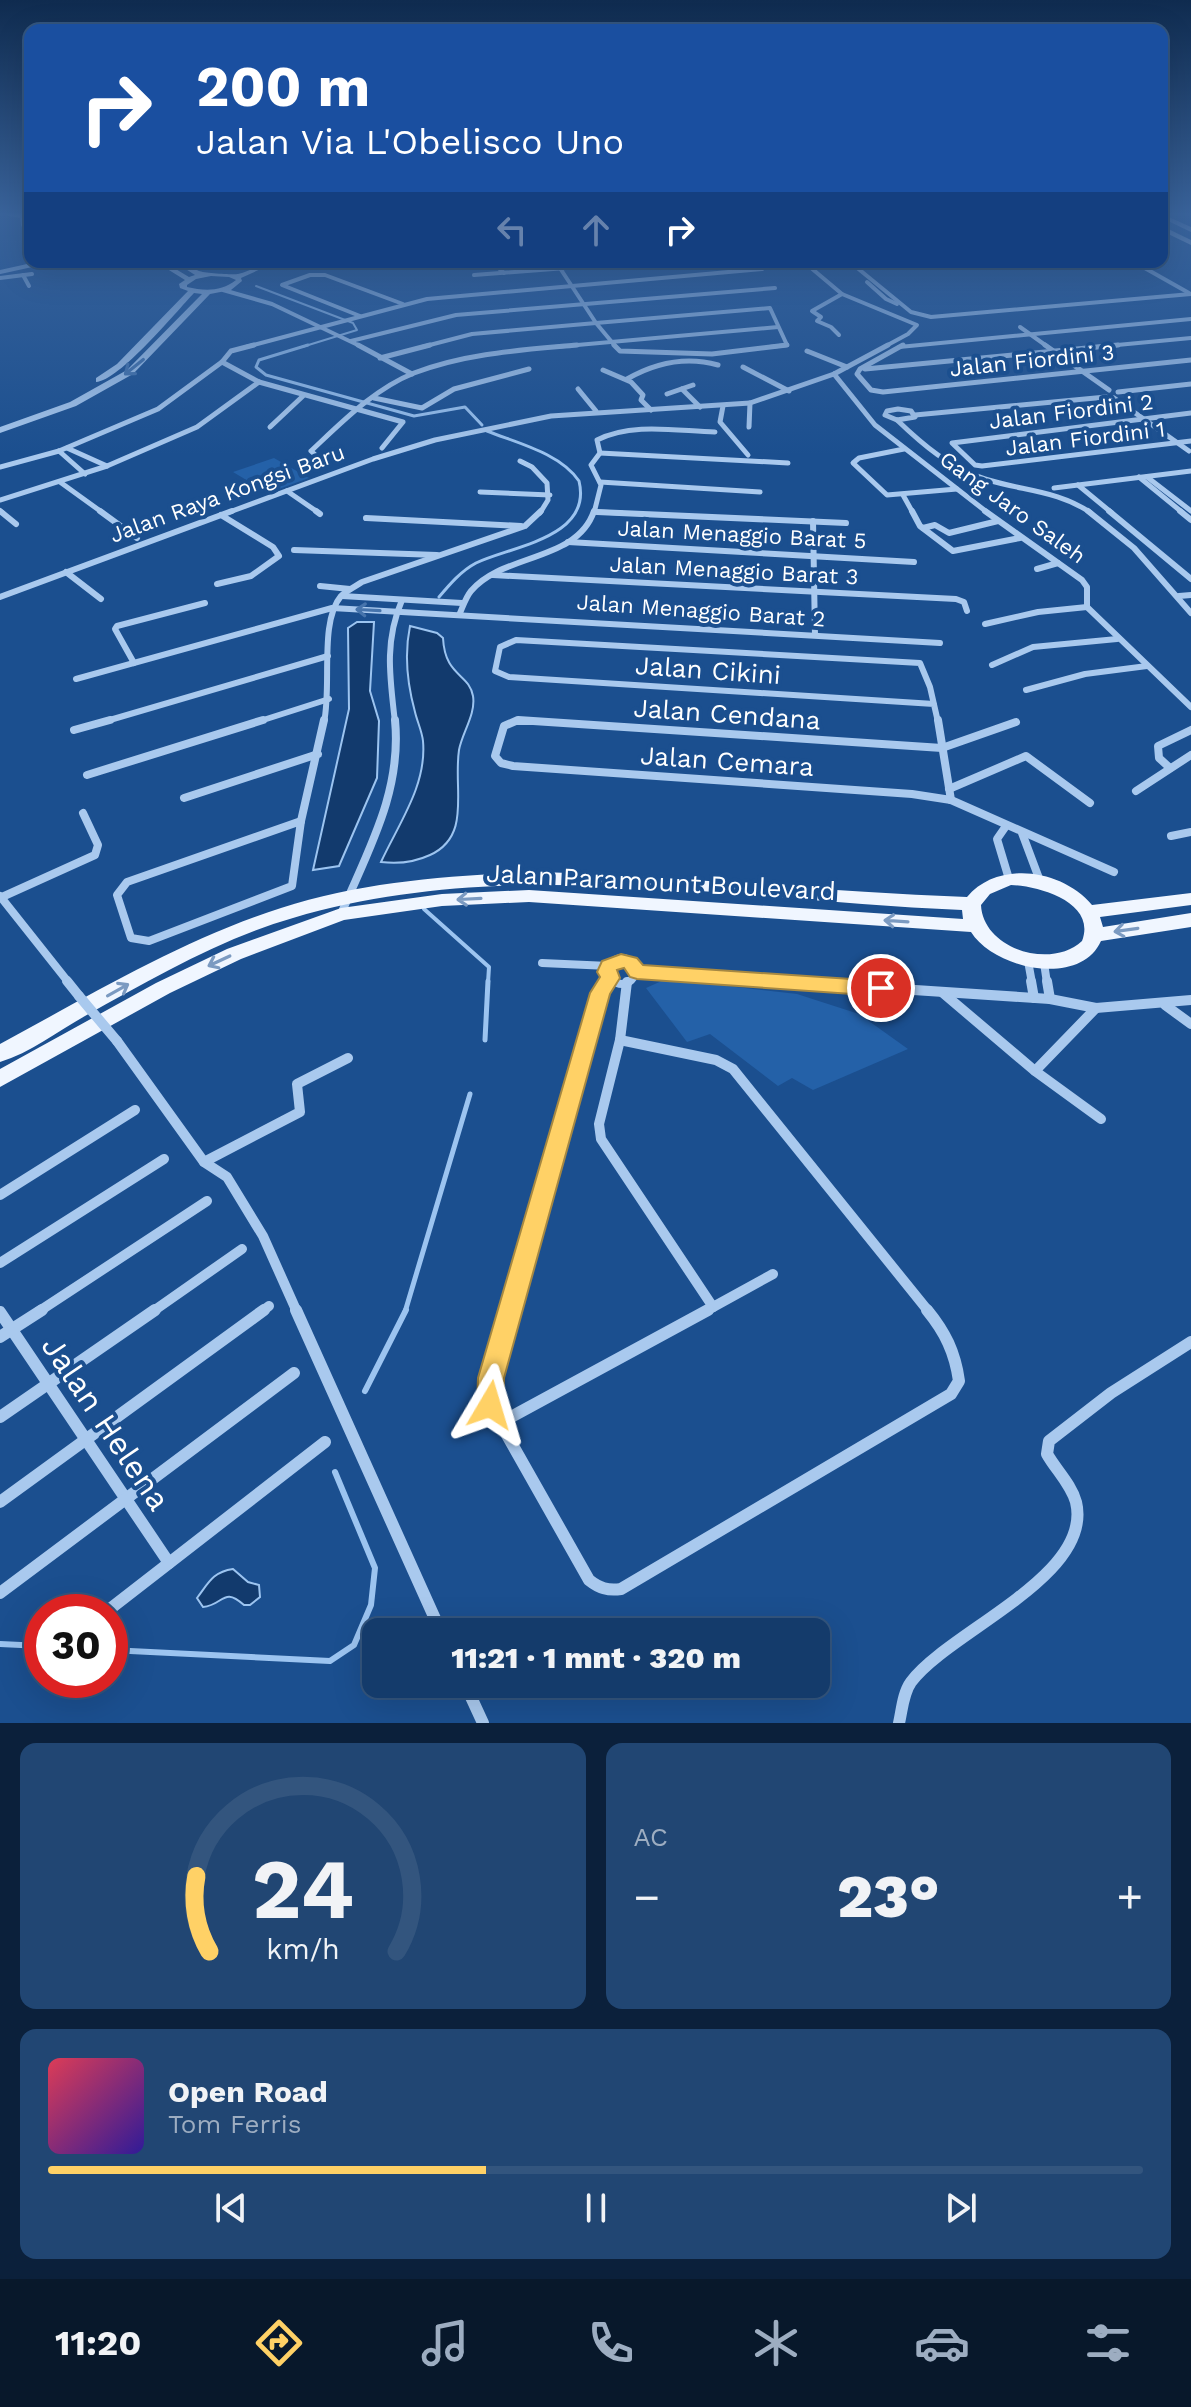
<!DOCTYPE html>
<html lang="id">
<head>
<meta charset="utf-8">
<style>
  :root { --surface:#143b6b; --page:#214673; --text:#f1f3f6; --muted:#9dadc1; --line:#33557e; --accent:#ffd166 }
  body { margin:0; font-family:"Work Sans",sans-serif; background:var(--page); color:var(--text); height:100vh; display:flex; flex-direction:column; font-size:30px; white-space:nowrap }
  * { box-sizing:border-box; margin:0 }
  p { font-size:26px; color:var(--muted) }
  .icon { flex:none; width:44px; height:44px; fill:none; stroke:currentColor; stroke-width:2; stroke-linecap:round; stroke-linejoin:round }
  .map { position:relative; height:1723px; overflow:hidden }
  .sheet { display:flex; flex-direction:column; gap:20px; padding:20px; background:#0b203b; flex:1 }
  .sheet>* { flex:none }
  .hud { position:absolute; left:24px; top:24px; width:1144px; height:244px; border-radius:16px; box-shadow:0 8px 32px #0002,0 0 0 2px var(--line); background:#1a4fa0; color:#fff; overflow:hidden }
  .speed { position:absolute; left:24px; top:1594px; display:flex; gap:16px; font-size:40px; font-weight:700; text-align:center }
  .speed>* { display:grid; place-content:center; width:104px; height:104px; border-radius:50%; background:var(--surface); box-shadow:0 8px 32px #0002,0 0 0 2px var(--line); line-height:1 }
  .speed .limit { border:12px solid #d22; background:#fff; color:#111 }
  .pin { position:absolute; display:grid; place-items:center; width:68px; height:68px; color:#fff; margin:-34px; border:4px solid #fff; border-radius:50%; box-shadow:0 2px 8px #0007 }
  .me { position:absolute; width:88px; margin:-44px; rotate:7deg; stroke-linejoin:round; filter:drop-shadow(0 0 6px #0008) }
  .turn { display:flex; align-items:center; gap:28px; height:168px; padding:0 40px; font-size:36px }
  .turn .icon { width:104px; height:104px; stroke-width:2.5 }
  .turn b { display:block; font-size:56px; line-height:68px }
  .lanes { display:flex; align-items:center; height:76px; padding:0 40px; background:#0003; justify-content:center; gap:40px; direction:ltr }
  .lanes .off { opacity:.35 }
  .big { font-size:60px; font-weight:800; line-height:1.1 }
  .sheet .card { flex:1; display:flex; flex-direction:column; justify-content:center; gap:12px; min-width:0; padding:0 28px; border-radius:16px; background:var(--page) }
  .sheet .dial { align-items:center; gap:0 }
  .dial svg { height:208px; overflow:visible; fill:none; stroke:var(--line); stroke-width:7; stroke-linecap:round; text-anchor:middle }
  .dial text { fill:var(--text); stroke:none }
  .song { display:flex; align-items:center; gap:24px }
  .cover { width:96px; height:96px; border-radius:12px; background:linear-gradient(135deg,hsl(350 70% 55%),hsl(250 70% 35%)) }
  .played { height:8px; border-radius:4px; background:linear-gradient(90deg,var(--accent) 40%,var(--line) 40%) }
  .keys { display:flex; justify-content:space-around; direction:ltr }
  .heat { display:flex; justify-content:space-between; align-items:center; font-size:44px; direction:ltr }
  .sheet .tiles { flex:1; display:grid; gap:20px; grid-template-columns:1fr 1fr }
  .card:last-child { grid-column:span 2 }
  .trip { position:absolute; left:362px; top:1618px; width:468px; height:80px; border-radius:16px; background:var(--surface); box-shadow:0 8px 32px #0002,0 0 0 2px var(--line); font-weight:800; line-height:80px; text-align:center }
  .tabs { display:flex; height:128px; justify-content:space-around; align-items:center; background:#08182b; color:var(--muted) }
  .tabs .icon { width:56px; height:56px }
  .tabs .active { color:var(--accent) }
  .tabs b { font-size:36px; color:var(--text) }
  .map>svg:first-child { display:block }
  .green { fill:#2461a8 }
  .water { fill:#123a6d; stroke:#9cc4f0; stroke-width:2 }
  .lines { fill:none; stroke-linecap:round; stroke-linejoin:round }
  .stream-far4 { stroke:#9cc4f0; stroke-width:2 }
  .stream-far3 { stroke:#9cc4f0; stroke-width:3 }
  .stream-far2 { stroke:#9cc4f0; stroke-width:4 }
  .stream-far1 { stroke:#9cc4f0; stroke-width:5 }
  .stream { stroke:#9cc4f0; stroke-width:6 }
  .minor-far5 { stroke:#a9c9ee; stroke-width:4 }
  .minor-far4 { stroke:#a9c9ee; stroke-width:5 }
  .minor-far3 { stroke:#a9c9ee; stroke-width:6 }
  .minor-far2 { stroke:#a9c9ee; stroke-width:8 }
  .minor-far1 { stroke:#a9c9ee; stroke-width:10 }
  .minor { stroke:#a9c9ee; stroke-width:12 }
  .tertiary { fill:#a9c9ee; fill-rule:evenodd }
  .secondary { fill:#d6e6fa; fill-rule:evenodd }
  .primary { fill:#f0f6ff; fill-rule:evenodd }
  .minor-bridge { stroke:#a9c9ee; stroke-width:10 }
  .oneway { stroke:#4674ac }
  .oneway2 { stroke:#7b9ac1 }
  .route { fill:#ffd166; stroke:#a68842; stroke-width:2 }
  .labels { text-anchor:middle; stroke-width:8; stroke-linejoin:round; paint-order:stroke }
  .far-street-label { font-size:22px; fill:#fff; stroke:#1b4f8f }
  .street-label { font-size:26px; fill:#fff; stroke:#1b4f8f }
  .near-street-label { font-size:32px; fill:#fff; stroke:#1b4f8f }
</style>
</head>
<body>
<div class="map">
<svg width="1191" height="1723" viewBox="0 0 1191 1723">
  <rect width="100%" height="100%" fill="#1b4f8f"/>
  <g class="green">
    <polygon points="274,458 309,478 268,493 233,472"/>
    <polygon points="666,979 797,994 859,1014 908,1049 813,1090 792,1078 778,1086 710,1034 687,1042 646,988"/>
  </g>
  <g class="water">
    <polygon points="357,622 374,622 370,691 379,721 377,778 339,866 313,870 349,709 348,628"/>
    <path d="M410,626L437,633L443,638C445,677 469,673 473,696C476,714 462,733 459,750C453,789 472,836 430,855C415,862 397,864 381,862C399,823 427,785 423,741C422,731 417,721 415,712C407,683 404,655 410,626Z"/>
    <path d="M233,1569L248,1582L259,1585L260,1597L250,1605H244C223,1586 224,1605 203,1607L197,1598C208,1584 212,1572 233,1569Z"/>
  </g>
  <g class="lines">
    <polyline class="stream-far4" points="256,286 353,323 357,330 302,347"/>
    <g class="stream-far3">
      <polyline points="308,345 259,360 256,367 266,375 414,416 465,407 482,425"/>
      <path d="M439,597C450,584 461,571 476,563C511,546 593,538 579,481C560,453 517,443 487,431"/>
    </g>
    <polyline class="stream-far2" points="424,909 489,967 488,983"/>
    <g class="stream-far1">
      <polyline points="485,1040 488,981"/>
      <polyline points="405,1312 470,1094"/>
    </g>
    <g class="stream">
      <polyline points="365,1391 406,1310"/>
      <polyline points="0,1644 42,1646"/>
      <polyline points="110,1650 330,1661 354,1645 371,1605 375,1568 335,1472"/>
    </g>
    <g class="minor-far5">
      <polyline points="8,214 22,216 23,225 30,228"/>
      <polyline points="492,262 504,273"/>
      <polyline points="556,262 596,323"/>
      <polyline points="747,262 762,269"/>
      <polyline points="804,262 842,294"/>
      <polyline points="850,262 911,312 931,317 1191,294"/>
      <polyline points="1134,262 1189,293"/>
      <polyline points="0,272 41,263"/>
      <polyline points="23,275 29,286"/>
      <polyline points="474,275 644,262"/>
      <polyline points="0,278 32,274"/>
      <polyline points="867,282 886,299 897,304"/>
      <polyline points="223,290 272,304 362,347"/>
      <polyline points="360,316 282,285 310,275 325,275 403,304"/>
      <polyline points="596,323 616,347"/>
      <polyline points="596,323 770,308 787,345 770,347"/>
      <polyline points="1020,327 1048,347"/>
      <polyline points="839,335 831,327 817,321 821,317 812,311 842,294 917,325 908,334 884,347"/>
      <polyline points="351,341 456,315 775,288"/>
      <polyline points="246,347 427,299 762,269"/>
      <polyline points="422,347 472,334 596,323"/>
      <polyline points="555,347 778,327"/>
      <polyline points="899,347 1191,319"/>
      <polyline points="1096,347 1191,338"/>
    </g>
    <g class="minor-far4">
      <polyline points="358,345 412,374"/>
      <polyline points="614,345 620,351 712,354 787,345"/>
      <polyline points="903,345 860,369 857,374 871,390 883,392 1191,360"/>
      <polyline points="1045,345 1109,390"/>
      <polyline points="807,351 847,367"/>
      <polyline points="380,358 430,345"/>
      <polyline points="222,362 259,382 403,422 382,448"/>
      <polyline points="743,367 789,391"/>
      <polyline points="865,369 1118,345"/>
      <polyline points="603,370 631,382 643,395 641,400 651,410"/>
      <polyline points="834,374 875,425 988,513"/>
      <path d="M627,379C655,363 686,356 718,365"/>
      <polyline points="578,389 596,411"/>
      <polyline points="682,389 700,407"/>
      <polyline points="1118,392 1191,384"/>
      <polyline points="667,394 693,385"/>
      <polyline points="374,398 422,408 454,389 529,369"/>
      <polyline points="1114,398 1189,451"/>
      <polyline points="723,406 720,422 748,455"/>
      <polygon points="898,409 911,411 915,417 897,420 885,415 887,411"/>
      <polyline points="1191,413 952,443 975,465 982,466 1191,441"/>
      <polyline points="915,415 1106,397"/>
      <path d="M897,420C923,445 950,468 985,479C1022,491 1058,490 1091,513"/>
      <polyline points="270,427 303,396"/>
      <polyline points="749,427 750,403"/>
      <polyline points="67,448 107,466"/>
      <polyline points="904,449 859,458 853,463 887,495 957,489"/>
      <polyline points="59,451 85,474"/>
      <polyline points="600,453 788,463"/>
      <path d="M321,460L311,451C341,423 374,389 414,373C466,353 522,350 577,345"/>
      <polyline points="520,461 532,467 547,483 548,500 540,513"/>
      <polyline points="0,467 59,451 158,409 222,362 231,351 254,345"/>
      <polyline points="1139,477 1183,513"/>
      <polyline points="1147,477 1191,511"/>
      <polyline points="60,482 103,513"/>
      <polyline points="600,482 760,492"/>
      <polyline points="1078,485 1112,513"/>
      <polyline points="1054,488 1191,471"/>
      <polyline points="287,491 319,513"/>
      <polyline points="480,492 550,495"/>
      <polyline points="903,495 913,513"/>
      <polyline points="0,500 107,466 197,427 259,382"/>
      <polyline points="0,511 3,513"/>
      <polyline points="597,512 622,513"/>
      <polyline points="227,513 373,459 435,440 551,416 750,403 834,374 888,345"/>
      <path d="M594,513L601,485L591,465L600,453L597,440C632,422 677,431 715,432"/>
    </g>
    <g class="minor-far3">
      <polyline points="0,511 16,524"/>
      <polyline points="100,511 137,538"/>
      <polyline points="316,511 320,514"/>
      <polyline points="912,511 920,526 953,551 1020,538"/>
      <polyline points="985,511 1082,580 1087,587 1087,607 1191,707"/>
      <polyline points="1088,511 1134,548 1191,613"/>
      <polyline points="1109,511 1191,579"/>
      <polyline points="1180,511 1191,520"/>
      <polyline points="597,512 846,523"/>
      <polyline points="366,518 521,526"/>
      <polyline points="813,521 815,635"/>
      <polyline points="923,528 935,525 949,533 998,521"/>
      <polyline points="568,542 914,562"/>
      <polyline points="294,550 437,555"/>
      <polyline points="1037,569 1058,563"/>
      <polyline points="66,572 101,599"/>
      <polyline points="493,575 956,599 964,602 967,611"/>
      <polyline points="217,584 251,576 279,556 273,547 221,515"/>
      <polyline points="320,586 350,589"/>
      <polyline points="342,596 462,603"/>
      <polyline points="1179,596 1191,595"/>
      <polyline points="0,597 232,511"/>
      <path d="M460,613C463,606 466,597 471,591C503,553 577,562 594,511"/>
      <polyline points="985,624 1038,612 1087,607"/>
      <polyline points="134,663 115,629 117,626 205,603"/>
      <polyline points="992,665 1033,647 1117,639"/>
      <polyline points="76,679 332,608 940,643"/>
      <polyline points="1026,690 1085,674 1147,666"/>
      <polyline points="934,704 509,677 495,671 500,647 516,640 920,663 930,687 938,722"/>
      <polyline points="103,722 328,656"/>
      <polyline points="257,722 329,699"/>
      <path d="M324,722C332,686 319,622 341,596C346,591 356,586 362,582L525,526L541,511"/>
      <path d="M395,722C390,678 384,642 402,600"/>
      <polyline points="514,722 542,722"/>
    </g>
    <g class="minor-far2">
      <polyline points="938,720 951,800"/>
      <polyline points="1016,722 942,748 518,720 504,726 495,756 501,763 513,766 912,794 951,800 1114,872"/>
      <polyline points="74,730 110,720"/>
      <polyline points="1170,768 1159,758 1158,746 1191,730"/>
      <polyline points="87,775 263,720"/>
      <polyline points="949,789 1026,756 1090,803"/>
      <polyline points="1136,791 1191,755"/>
      <polyline points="184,798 318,754"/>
      <polygon points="301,821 292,886 149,941 131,938 117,895 127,882"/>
      <polyline points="301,821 324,720"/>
      <polyline points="1006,826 997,839 1009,879"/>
      <polyline points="1022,833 1040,881"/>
      <polyline points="1171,836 1191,832"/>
      <polyline points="0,896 69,983"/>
      <polyline points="2,897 95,855 98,845 83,813"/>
      <path d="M341,914C368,850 402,792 395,720"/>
      <circle cx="622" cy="971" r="13"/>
      <polyline points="1028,961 1032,983"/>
      <polyline points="542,963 609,966"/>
      <polyline points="1044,963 1047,983"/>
      <polyline points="637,972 809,983"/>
      <polyline points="606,983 610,978"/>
    </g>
    <g class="minor-far1">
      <polyline points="67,981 79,996"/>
      <polyline points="779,981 1050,999 1096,1008 1191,1000"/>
      <polyline points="1031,981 1034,998"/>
      <polyline points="1047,981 1050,999"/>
      <polyline points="627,982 620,1040 599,1124 601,1139 713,1307"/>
      <polyline points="943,993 1035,1071 1101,1119"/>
      <polyline points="1165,1005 1191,1024"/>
      <polyline points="620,1040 716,1060 733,1069 929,1312"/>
      <polyline points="117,1041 204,1162 227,1177 263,1236 297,1312"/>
      <polyline points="1035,1071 1096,1008"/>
      <polyline points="204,1162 300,1112 297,1084 348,1058"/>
      <polyline points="0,1195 135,1110"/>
      <polyline points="0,1263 164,1159"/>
      <polyline points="38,1312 207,1201"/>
      <polyline points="152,1312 242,1249"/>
      <polyline points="261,1312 269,1306"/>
      <polyline points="511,1312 600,993 608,981"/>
      <polyline points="704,1312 773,1274"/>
    </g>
    <g class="minor">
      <polyline points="296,1310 441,1632"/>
      <path d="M512,1310L489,1391L490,1405L589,1580C599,1588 608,1591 621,1589L951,1394L959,1381C955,1352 945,1332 927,1310"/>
      <polyline points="0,1312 169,1563"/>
      <polyline points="0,1337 42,1310"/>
      <polyline points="0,1417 155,1310"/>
      <polyline points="498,1424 708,1310"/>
      <polyline points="0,1502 264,1310"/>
      <polyline points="0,1593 294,1373"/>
      <polyline points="106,1612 325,1442"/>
      <polyline points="465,1684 483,1723"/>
      <path d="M899,1723C902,1710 903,1693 911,1682C949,1631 1094,1576 1076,1502C1071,1484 1056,1470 1047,1454L1049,1441L1111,1393L1191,1342"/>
    </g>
    <path class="tertiary" d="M156,262H164L189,277L195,275L175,262C185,262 190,267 199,271C204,273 233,275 238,274C252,271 262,262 276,262L241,278L242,281L231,290L210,294L133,374L76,406L0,433V427L70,402L127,370L202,294L194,293C176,312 119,381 96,382V378L117,364L188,291L180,288L179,284L185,280ZM211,276L229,277L236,280C221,292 204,291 187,287V285L196,279Z"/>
    <g class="secondary">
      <polygon points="1162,214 1191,227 1191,232 1162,218"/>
      <polygon points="1162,226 1191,240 1191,245 1162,231"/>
    </g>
    <path class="primary" d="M541,872C683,876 824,892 967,897C998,860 1062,869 1092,905L1191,893V905L1100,917L1103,927L1191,913V927L1101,941C1080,988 994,969 971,932L529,902L442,906L344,920L241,959L170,993L0,1087V1069L156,983L227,949L341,908L442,894L529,890L963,919L962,910C740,901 511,854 293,918C220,939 152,979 85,1016C58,1031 30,1053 0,1062V1044C91,995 181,940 281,908C365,881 453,875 541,872ZM1011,885C1038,886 1097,902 1082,941C1051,970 983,949 981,905L990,894Z"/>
    <polyline class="minor-bridge" points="79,996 117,1041"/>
  </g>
  <defs><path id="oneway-shaft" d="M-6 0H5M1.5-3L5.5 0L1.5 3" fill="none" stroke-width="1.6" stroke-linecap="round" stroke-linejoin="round" transform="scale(2)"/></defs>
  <g class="oneway">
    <use href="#oneway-shaft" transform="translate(134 367) rotate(141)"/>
    <use href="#oneway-shaft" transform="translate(368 610) rotate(-177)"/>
  </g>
  <g class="oneway2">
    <use href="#oneway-shaft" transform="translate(469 899) rotate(177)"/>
    <use href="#oneway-shaft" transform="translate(896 921) rotate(-176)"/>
    <use href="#oneway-shaft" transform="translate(1126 930) rotate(172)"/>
    <use href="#oneway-shaft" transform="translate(219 961) rotate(155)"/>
    <use href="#oneway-shaft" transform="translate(118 990) rotate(-29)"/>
  </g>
  <linearGradient id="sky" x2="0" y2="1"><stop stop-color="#0f2b4f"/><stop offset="0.47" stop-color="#39639b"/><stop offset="1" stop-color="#39639b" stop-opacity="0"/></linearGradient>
  <rect width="1191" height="455" fill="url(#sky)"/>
  <polygon class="route" points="621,954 637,958 643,965 881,981 889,983 891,988 889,993 881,996 637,979 630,977 624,968 617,970 620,978 610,994 504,1378 503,1405 499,1414 490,1418 481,1414 477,1405 478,1378 590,993 600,977 597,972 602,961"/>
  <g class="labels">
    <g class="far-street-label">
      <text transform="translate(1032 360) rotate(-6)" y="8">Jalan Fiordini 3</text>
      <text transform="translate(1071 411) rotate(-7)" y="8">Jalan Fiordini 2</text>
      <text transform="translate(1085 438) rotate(-7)" y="8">Jalan Fiordini 1</text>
      <text transform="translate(227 493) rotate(-20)" y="8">Jalan Raya Kongsi Baru</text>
      <text transform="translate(1013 507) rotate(36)" y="8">Gang Jaro Saleh</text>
      <text transform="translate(742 534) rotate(3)" y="8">Jalan Menaggio Barat 5</text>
      <text transform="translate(734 570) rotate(3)" y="8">Jalan Menaggio Barat 3</text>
      <text transform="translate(701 610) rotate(4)" y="8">Jalan Menaggio Barat 2</text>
    </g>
    <g class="street-label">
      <text transform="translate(708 670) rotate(4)" y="9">Jalan Cikini</text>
      <text transform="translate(727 714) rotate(4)" y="9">Jalan Cendana</text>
      <text transform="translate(727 761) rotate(4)" y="9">Jalan Cemara</text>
      <text transform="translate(661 882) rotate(3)" y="9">Jalan Paramount Boulevard</text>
    </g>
    <g class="near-street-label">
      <text transform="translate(106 1423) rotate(56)" y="11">Jalan Helena</text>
    </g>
  </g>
</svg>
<div class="speed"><div class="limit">30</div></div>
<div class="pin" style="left:881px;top:988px;background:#d93025"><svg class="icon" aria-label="arrive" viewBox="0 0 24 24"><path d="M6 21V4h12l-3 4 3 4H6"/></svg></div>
<svg class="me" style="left:490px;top:1405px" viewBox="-20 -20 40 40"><path d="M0-17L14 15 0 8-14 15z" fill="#ffd166" stroke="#fff" stroke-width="4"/></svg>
<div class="trip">11:21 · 1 mnt · 320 m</div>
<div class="hud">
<div class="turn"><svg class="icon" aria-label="right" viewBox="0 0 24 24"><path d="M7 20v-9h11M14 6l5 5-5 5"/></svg><div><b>200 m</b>Jalan Via L'Obelisco Uno</div></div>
<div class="lanes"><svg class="icon off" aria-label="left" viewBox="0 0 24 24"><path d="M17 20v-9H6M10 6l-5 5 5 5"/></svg><svg class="icon off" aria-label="ahead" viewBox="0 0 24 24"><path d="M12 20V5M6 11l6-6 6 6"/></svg><svg class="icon" aria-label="right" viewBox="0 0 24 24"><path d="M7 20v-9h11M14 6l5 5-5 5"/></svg></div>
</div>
</div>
<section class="sheet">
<div class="tiles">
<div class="card dial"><svg viewBox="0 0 100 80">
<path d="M14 69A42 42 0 1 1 86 69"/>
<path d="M14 69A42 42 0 0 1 9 40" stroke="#ffd166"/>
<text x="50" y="56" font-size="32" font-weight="700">24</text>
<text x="50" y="72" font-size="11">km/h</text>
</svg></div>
<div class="card"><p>AC</p>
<div class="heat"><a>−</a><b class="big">23°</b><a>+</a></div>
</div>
<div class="card">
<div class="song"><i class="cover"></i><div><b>Open Road</b><p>Tom Ferris</p></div></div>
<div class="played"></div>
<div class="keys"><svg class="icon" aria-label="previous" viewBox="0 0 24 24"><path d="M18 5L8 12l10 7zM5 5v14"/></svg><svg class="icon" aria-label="pause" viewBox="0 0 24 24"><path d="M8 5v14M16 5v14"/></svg><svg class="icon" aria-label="next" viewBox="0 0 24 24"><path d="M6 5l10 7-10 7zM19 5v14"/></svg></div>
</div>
</div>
</section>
<nav class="tabs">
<b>11:20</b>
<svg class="icon active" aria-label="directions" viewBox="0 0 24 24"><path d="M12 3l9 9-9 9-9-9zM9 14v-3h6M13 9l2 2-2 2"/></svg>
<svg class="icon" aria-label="music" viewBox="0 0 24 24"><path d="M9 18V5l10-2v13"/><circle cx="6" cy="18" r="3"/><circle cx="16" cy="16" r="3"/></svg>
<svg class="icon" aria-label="phone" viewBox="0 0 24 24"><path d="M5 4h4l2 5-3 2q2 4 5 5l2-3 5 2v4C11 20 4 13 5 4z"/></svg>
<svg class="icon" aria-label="climate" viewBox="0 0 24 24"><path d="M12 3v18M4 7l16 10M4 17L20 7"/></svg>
<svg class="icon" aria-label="car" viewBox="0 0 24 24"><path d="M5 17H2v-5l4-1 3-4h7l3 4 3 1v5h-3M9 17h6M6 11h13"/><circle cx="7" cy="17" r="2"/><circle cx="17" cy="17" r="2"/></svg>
<svg class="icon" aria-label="filters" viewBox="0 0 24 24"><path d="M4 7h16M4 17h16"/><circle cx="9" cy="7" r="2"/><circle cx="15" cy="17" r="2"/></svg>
</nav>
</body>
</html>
